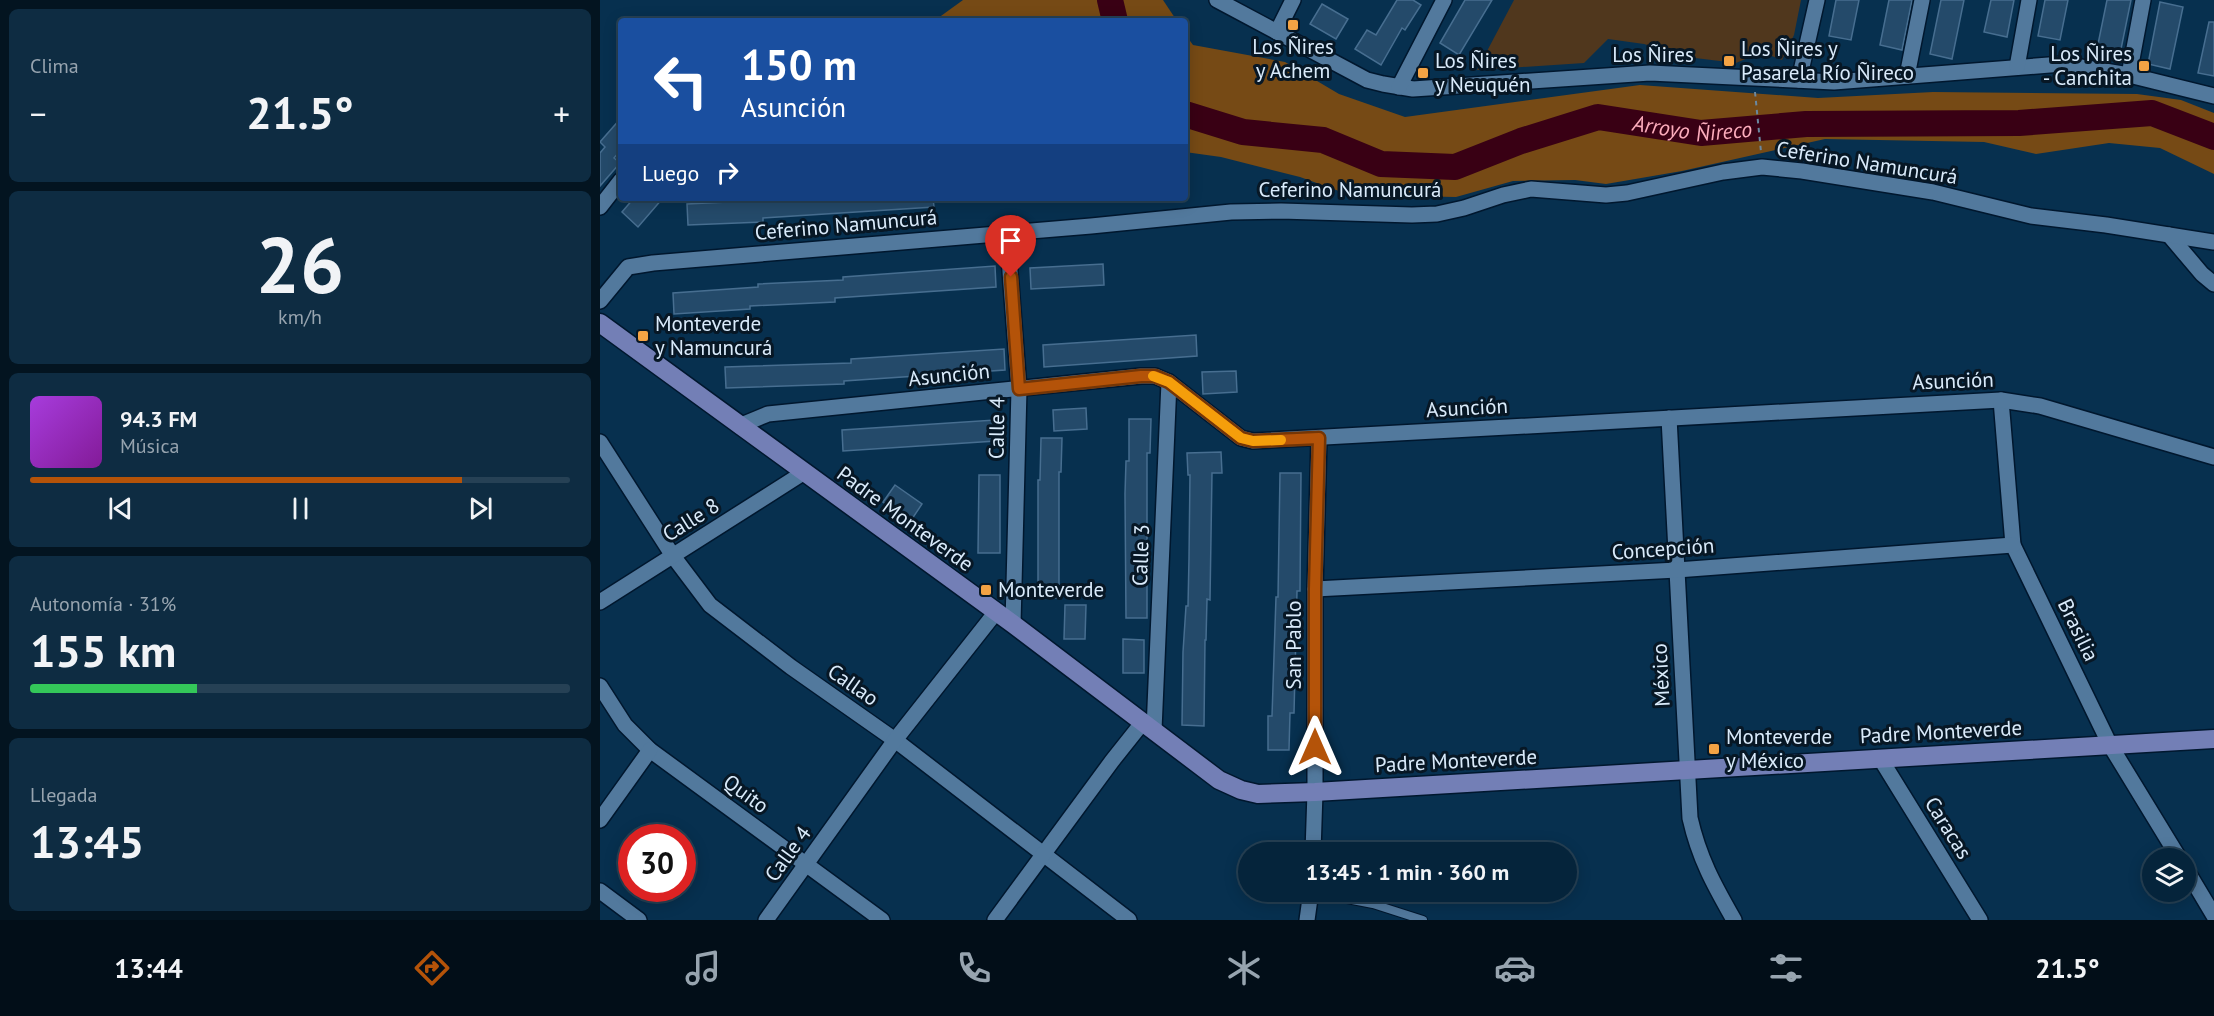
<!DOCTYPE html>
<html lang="es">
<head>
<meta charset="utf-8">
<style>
  :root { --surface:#05243b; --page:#0e2c42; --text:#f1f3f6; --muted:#97a4af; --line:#264155; --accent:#b45309 }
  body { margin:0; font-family:"PT Sans",sans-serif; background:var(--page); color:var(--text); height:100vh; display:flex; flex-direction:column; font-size:22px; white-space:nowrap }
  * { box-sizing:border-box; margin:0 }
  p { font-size:20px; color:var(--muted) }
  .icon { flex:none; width:33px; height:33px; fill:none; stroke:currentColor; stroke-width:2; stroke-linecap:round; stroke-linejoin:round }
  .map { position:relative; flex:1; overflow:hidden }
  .panel { display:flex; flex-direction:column; gap:9px; padding:9px; background:#031420; width:600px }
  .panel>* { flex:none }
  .banner { position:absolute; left:18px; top:18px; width:570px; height:183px; border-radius:6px; box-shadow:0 3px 15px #0003,0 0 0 2px var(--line); background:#1a4fa0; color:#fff; overflow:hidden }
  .controls { position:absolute; left:1542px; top:848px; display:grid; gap:12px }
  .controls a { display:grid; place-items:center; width:54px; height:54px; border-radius:50%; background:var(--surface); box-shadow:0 3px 15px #0003,0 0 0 2px var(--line); font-size:30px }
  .speed { position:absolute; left:18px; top:824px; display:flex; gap:12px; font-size:30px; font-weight:700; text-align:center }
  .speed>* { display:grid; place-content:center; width:78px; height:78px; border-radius:50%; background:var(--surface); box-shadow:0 3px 15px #0003,0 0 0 2px var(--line); line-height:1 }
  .speed .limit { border:9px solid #d22; background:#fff; color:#111 }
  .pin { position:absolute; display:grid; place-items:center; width:51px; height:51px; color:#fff; margin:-62px -26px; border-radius:50% 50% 50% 0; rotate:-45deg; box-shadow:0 0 6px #0007 }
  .pin .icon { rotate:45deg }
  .me { position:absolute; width:66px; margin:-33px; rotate:0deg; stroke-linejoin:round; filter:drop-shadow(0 0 4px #0008) }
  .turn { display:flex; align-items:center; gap:21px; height:126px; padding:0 24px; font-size:27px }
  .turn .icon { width:78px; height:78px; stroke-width:2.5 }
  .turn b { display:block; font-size:42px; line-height:51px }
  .then { display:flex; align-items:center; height:57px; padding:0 24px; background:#0003; gap:12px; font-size:22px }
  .big { font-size:45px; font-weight:600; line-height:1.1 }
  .panel .widget { flex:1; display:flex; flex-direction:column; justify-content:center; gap:9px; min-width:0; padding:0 21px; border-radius:9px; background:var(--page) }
  .panel .dial { align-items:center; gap:0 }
  .dial b { font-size:78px; line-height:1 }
  .song { display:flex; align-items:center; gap:18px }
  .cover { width:72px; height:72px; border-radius:9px; background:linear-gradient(135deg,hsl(280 70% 55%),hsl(290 70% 35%)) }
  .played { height:6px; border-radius:3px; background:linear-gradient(90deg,var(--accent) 80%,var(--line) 80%) }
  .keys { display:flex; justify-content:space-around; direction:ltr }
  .heat { display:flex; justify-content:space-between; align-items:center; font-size:33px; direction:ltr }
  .charge { height:9px; border-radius:4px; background:linear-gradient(90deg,#34c759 31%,var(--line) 0) }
  .trip { position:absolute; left:638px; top:842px; width:339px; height:60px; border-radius:30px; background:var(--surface); box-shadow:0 3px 15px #0003,0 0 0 2px var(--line); font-weight:600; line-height:60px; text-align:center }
  .menu { display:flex; height:96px; justify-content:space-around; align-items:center; background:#020e18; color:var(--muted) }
  .menu .icon { width:42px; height:42px }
  .menu .active { color:var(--accent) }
  .menu b { font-size:27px; color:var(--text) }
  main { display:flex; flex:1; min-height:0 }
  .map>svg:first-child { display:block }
  .green { fill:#50371d }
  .forest { fill:#764a15 }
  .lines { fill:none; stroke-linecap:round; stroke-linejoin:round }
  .river { stroke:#390014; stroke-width:26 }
  .building { fill:#244a6a; stroke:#476e90; stroke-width:1.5 }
  .lane-casing { stroke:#00172e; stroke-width:10 }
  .street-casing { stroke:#00172e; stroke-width:18 }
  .secondary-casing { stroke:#00172e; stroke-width:21 }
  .path { stroke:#6a88a0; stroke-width:2; stroke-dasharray:4.5 4.5; stroke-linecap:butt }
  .lane { stroke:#52799d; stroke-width:8 }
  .street { stroke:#52799d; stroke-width:15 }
  .secondary { stroke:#737fb6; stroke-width:18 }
  .route-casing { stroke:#753606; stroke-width:15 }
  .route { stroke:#b45309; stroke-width:10 }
  .slow { stroke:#f59e0b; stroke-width:10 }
  .poi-dot { fill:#f4a344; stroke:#071725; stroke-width:2 }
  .labels { text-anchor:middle; stroke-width:6; stroke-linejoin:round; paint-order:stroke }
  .poi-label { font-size:21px; fill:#daebfb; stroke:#071725; text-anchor:start }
  .street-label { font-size:21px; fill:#daebfb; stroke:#071725 }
  .water-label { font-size:22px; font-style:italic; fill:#fcacbc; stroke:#071725 }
</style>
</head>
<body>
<main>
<section class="panel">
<div class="widget"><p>Clima</p>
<div class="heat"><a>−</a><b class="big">21.5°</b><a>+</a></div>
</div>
<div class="widget dial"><b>26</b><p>km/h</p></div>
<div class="widget">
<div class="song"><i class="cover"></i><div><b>94.3 FM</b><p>Música</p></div></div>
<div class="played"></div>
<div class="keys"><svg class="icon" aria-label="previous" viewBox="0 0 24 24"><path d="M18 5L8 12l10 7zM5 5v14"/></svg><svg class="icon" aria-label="pause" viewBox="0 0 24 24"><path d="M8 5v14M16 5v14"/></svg><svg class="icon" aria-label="next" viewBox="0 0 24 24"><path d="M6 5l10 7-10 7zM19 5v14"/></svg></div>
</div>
<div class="widget"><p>Autonomía · 31%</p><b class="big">155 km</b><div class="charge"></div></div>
<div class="widget"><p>Llegada</p><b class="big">13:45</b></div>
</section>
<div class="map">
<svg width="1614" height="920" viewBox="0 0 1614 920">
  <rect width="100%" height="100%" fill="#07304f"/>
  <polygon class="green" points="914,0 1201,0 1194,35 1182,60 1162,52 1136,63 1087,57 1044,44 1008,39 984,63 877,70"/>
  <g class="forest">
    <polygon points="363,0 563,0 577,21 334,21"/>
    <polygon points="585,34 593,45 685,62 739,94 805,117 1040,85 1218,98 1333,92 1537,94 1581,100 1614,113 1614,174 1560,148 1509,143 1436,154 1384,142 1225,139 1082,171 1006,184 975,180 913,181 856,197 750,195 700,177 621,157 585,152"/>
  </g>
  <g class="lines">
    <g class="river">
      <polyline points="510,0 515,21"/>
      <path id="s1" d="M585,114L643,132L723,140L781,164L855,167L921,141L998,117L1101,133L1206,124L1419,123L1552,113L1614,137"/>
    </g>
  </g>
  <g class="building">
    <polygon points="797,0 813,0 821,5 805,30 802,28 781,65 755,49 767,30 776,35"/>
    <polygon points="865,0 892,0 859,55 840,43"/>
    <polygon points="1236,0 1259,0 1251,40 1229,36"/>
    <polygon points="1289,0 1312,0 1302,50 1280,45"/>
    <polygon points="1341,0 1364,0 1352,59 1330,54"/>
    <polygon points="1391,0 1414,0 1407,37 1384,32"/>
    <polygon points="1445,0 1468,0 1460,40 1438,36"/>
    <polygon points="1507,0 1531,0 1520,54 1497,49"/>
    <polygon points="1560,2 1583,7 1570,69 1548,64"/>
    <polygon points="722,4 748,19 736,39 710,24"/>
    <polygon points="1609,22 1614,22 1614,76 1598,73"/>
    <polygon points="21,118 21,150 14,158 20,163 0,186 0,153 5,147 0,142"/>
    <polygon points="34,198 63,198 38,227 22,212"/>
    <polygon points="171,198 333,198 334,207 163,218 163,222 88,225 87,204 171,200"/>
    <polygon points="503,264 504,285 431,289 430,268"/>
    <polygon points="395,266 396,287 235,298 235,302 150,306 150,309 74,314 73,293 158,287 158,284 243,280 243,277"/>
    <polygon points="596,335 597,356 444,367 443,345"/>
    <polygon points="404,349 405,370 244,381 244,384 126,388 125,367 251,363 251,359"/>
    <polygon points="636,371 637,392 603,394 602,372"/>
    <polygon points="486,408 487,429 454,431 453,410"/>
    <polygon points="529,419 551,419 550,453 547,453 547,618 526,618 525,494 526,461 529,461"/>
    <polygon points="395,420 396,441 243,451 242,430"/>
    <polygon points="441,438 462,438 461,472 459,472 459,598 438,598 438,480 440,480"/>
    <polygon points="621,452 622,473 612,473 610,600 607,599 606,640 605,640 604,726 582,725 583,652 586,606 588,606 589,558 590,475 588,475 587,453"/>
    <polygon points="680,473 701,473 700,591 697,591 694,713 690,713 689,750 668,750 668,716 672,716 676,597 678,597"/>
    <polygon points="379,475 400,475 400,553 378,553"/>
    <polygon points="295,485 322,504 310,522 283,502"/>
    <polygon points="465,605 486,605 485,639 464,639"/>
    <polygon points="523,639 544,640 544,673 523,673"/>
  </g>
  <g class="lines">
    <g class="lane-casing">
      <polyline id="lane" points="711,892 773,904 823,920"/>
    </g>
    <g class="street-casing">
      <g id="street">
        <polyline points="617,0 767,80 783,84 813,89 1050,73 1234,82 1462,64 1529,75 1614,96"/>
        <polyline points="677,32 693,0"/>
        <polyline points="1417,67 1429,0"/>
        <polyline points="1529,75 1543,0"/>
        <polyline points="1307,76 1322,0"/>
        <polyline points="1199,80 1217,0"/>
        <polyline points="799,87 844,0"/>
        <polyline points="0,207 21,180"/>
        <polyline points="407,232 419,389 413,624"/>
        <polyline points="1569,235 1602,274 1614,284"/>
        <polyline points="0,301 28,267 53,263 491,226 631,212 681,211 812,215 837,214 864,208 903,195 931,189 1006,195 1027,193 1123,172 1162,167 1202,171 1333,192 1431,216 1506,225 1614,242"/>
        <polyline points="1401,400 1413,545 1510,745 1579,858"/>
        <path d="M1069,418L1090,818C1099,858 1114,885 1134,920"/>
        <polyline points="139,426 168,414 541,376 555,376 569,382 641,438 653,441 1401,400 1440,406 1614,457"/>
        <polyline points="0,442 73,556 110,605 191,667 295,740 529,920"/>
        <polyline points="715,589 1077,570 1413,545"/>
        <polyline points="0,602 203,473"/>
        <polyline points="0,686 25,725 50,750 282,920"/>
        <polyline points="554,730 569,382"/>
        <polyline points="1280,758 1380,920"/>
        <polyline points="0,820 50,750"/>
        <polyline points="713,852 715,792 715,589 719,438"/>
        <polyline points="1586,869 1614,916"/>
        <polyline points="0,891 39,920"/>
        <polyline points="166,920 295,740 396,612"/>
        <polyline points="395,920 512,761 543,722"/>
        <polyline points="707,920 711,891"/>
      </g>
    </g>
    <g class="secondary-casing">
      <polyline id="secondary" points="0,323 413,624 619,780 641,790 658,794 715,792 1614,739"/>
    </g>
    <polyline class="path" points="1155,92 1161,152"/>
    <use href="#lane" class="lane"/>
    <use href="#street" class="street"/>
    <use href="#secondary" class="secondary"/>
  </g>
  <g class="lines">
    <g class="route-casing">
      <polyline id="route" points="411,277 419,389 541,376 555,376 569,382 641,438 653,441 719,438 715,589 715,747"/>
    </g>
    <use href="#route" class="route"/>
    <polyline class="slow" points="553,376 569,382 641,438 653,441 681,440"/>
  </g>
  <g class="poi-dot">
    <rect x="687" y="19" width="12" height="12" rx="3"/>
    <rect x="1123" y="55" width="12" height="12" rx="3"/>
    <rect x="1538" y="60" width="12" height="12" rx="3"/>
    <rect x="817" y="67" width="12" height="12" rx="3"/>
    <rect x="37" y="330" width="12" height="12" rx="3"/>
    <rect x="380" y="584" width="12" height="12" rx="3"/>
    <rect x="1108" y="743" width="12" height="12" rx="3"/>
  </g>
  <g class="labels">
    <g class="poi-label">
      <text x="693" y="54" text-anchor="middle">Los Ñires<tspan x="693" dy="24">y Achem</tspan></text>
      <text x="1141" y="56">Los Ñires y<tspan x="1141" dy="24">Pasarela Río Ñireco</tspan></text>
      <text x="1532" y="61" text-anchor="end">Los Ñires<tspan x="1532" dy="24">- Canchita</tspan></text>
      <text x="835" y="68">Los Ñires<tspan x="835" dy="24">y Neuquén</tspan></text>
      <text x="55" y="331">Monteverde<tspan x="55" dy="24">y Namuncurá</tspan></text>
      <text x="398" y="597">Monteverde</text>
      <text x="1126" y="744">Monteverde<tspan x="1126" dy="24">y México</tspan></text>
    </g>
    <g class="street-label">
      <text x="1053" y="62">Los Ñires</text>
      <text transform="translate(1267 163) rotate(9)" y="7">Ceferino Namuncurá</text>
      <text x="750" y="197">Ceferino Namuncurá</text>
      <text transform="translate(246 225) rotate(-5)" y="7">Ceferino Namuncurá</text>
      <text transform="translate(349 375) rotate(-6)" y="7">Asunción</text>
      <text transform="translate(1353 381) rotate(-2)" y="7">Asunción</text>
      <text transform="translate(867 408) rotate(-3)" y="7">Asunción</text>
      <text transform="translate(397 428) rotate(-89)" y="7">Calle 4</text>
      <text transform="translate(305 519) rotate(36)" y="7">Padre Monteverde</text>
      <text transform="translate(91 520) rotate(-32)" y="7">Calle 8</text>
      <text transform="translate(1063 549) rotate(-4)" y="7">Concepción</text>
      <text transform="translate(541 555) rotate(-88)" y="7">Calle 3</text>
      <text transform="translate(1478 630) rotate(64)" y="7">Brasilia</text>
      <text transform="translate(694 645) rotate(-90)" y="7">San Pablo</text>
      <text transform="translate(1061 675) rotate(-93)" y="7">México</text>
      <text transform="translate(253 685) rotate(35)" y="7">Callao</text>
      <text transform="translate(1341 732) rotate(-3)" y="7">Padre Monteverde</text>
      <text transform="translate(856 761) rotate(-3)" y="7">Padre Monteverde</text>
      <text transform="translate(146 794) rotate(36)" y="7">Quito</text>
      <text transform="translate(1348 828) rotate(58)" y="7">Caracas</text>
      <text transform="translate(188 854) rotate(-54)" y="7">Calle 4</text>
    </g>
    <g class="water-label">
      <text dy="8" stroke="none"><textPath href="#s1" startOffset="525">Arroyo Ñireco</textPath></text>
    </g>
  </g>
</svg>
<div class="controls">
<a><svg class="icon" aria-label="layers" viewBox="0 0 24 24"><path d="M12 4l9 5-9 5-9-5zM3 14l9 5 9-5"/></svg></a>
</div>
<div class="speed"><div class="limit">30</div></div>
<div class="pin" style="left:411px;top:277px;background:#d93025"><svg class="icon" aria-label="arrive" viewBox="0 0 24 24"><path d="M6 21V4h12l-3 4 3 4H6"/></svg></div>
<svg class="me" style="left:715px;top:747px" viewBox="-20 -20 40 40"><path d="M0-17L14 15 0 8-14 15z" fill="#b45309" stroke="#fff" stroke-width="4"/></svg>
<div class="trip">13:45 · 1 min · 360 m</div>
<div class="banner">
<div class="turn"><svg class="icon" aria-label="left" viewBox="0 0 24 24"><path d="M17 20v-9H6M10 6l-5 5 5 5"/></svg><div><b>150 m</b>Asunción</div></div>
<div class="then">Luego<svg class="icon" aria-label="right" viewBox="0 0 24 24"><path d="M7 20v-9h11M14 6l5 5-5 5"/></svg></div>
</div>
</div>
</main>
<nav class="menu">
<b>13:44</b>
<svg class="icon active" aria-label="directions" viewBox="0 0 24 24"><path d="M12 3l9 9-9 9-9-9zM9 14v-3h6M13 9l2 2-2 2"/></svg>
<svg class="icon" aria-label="music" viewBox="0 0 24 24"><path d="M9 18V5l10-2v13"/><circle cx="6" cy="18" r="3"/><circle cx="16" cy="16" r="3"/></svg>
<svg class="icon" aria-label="phone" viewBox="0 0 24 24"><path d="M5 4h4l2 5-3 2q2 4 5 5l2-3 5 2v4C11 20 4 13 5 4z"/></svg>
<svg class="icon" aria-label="climate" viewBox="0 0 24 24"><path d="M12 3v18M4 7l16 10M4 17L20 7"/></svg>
<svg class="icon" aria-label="car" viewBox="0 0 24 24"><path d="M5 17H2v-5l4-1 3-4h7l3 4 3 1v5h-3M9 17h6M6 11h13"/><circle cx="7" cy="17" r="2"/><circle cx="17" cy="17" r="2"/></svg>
<svg class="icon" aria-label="filters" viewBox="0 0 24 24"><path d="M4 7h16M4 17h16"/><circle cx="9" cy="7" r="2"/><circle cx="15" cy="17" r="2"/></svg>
<b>21.5°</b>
</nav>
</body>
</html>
